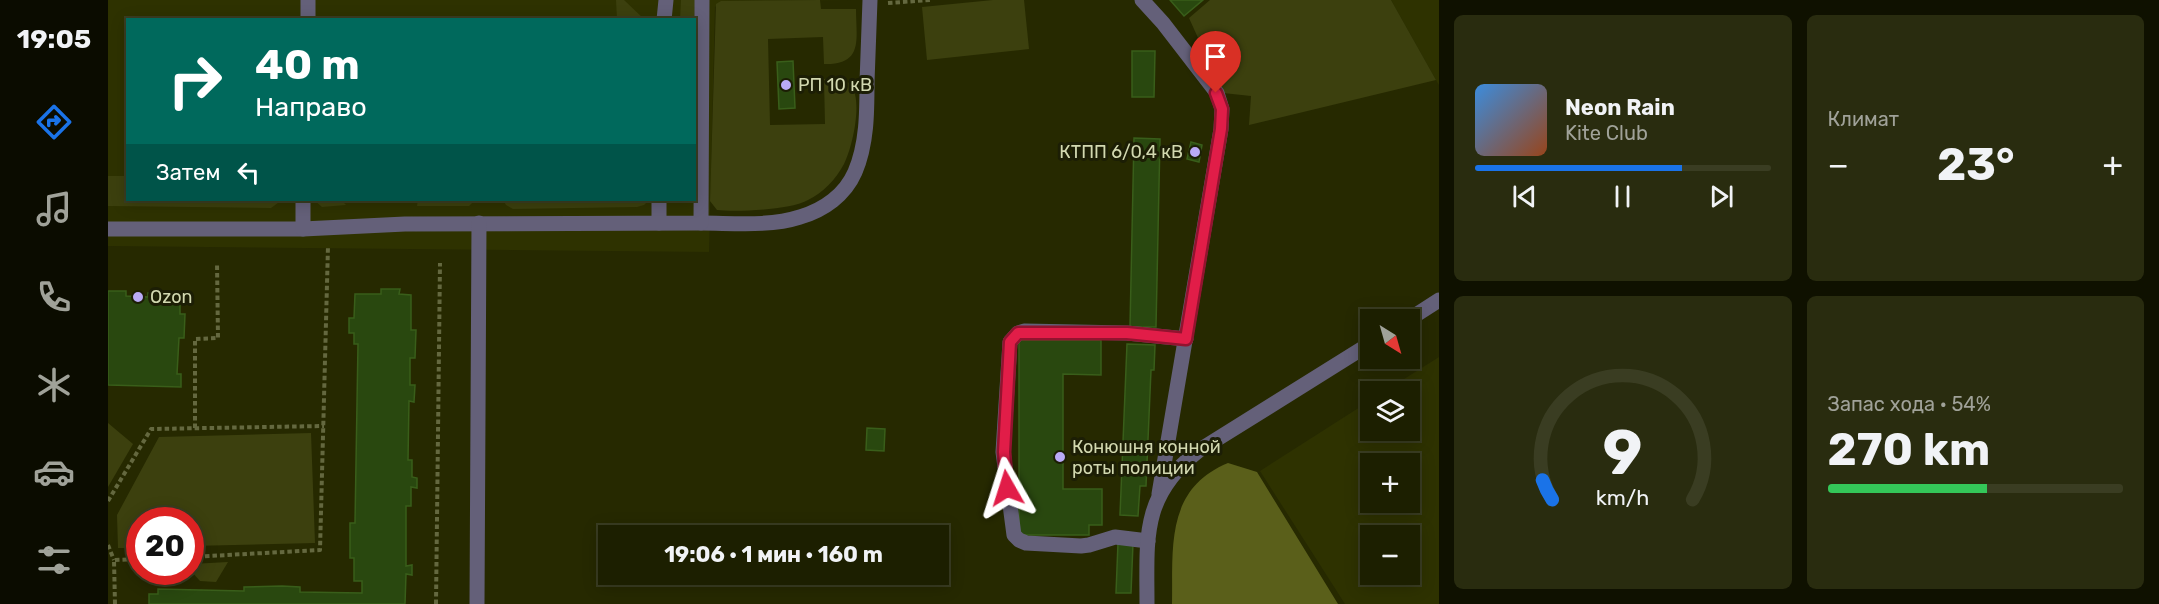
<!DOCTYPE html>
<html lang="ru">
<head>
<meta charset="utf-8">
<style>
  :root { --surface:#1c1f00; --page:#292c0f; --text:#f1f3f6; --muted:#a0a299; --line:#3a3d22; --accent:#1a73e8 }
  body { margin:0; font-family:Rubik,sans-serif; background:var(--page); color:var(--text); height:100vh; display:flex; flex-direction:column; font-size:22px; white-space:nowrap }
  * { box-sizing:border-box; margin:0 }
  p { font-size:20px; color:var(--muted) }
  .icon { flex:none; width:33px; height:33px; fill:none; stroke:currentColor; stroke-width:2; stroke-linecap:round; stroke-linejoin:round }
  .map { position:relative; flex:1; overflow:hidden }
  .side { display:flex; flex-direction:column; gap:15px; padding:15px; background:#0f1100; width:720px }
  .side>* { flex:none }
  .guide { position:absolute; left:18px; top:18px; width:570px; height:183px; border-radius:0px; box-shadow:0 3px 15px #0003,0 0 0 2px var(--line); background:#00695c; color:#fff; overflow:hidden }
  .needle { width:39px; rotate:143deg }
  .fabs { position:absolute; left:1252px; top:309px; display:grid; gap:12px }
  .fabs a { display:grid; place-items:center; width:60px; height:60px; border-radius:0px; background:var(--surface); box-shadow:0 3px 15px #0003,0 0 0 2px var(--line); font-size:30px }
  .speed { position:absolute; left:18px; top:507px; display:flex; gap:12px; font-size:30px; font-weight:700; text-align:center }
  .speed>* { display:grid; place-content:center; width:78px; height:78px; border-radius:50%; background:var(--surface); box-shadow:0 3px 15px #0003,0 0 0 2px var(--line); line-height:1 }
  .speed .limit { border:9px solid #d22; background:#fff; color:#111 }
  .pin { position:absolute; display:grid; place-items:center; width:51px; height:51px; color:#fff; margin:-62px -26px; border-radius:50% 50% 50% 0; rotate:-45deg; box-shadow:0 0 6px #0007 }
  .pin .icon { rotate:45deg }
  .me { position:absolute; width:66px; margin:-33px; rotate:354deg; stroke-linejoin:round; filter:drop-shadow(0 0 4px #0008) }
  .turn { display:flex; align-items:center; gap:21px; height:126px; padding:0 30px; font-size:27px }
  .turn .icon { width:78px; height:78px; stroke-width:2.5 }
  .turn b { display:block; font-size:42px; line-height:51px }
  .then { display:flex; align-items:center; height:57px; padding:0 30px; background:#0003; gap:12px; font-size:22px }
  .big { font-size:45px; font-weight:700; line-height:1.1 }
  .side .widget { flex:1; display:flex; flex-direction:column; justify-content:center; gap:9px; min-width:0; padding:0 21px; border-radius:9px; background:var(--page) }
  .side .dial { align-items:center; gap:0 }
  .dial svg { height:156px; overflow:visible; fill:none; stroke:var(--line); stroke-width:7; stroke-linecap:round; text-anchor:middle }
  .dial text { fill:var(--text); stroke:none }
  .song { display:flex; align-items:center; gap:18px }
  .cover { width:72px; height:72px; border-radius:9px; background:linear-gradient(135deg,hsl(210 70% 55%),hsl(20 70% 35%)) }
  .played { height:6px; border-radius:3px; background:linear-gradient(90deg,var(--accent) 70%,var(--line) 70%) }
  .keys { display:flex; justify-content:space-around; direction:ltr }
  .heat { display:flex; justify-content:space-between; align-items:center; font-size:33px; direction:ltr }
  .charge { height:9px; border-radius:4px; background:linear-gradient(90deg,#34c759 54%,var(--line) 0) }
  .side .tiles { flex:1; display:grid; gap:15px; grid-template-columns:repeat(2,1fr) }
  .trip { position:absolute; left:490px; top:525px; width:351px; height:60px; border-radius:0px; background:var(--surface); box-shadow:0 3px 15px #0003,0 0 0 2px var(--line); font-weight:700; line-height:60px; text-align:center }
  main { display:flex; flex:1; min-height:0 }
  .tab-bar { display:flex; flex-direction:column; width:108px; justify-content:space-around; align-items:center; background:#0b0c00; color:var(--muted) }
  .tab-bar .icon { width:42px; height:42px }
  .tab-bar .selected { color:var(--accent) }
  .tab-bar b { font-size:27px; color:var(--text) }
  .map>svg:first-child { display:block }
  .built { fill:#2e3200; fill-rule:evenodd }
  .green { fill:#3c400e }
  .forest { fill:#5a5f1a }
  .building { fill:#29480f; stroke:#395e1a; stroke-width:1.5 }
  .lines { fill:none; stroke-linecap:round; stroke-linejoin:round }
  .path { stroke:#64683f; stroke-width:4; stroke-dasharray:4.5 3; stroke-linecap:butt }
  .minor { stroke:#646079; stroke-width:15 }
  .route-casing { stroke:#92132f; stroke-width:15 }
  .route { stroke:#e11d48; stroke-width:10 }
  .poi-dot { fill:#baaaf6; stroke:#1c1e05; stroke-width:2 }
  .labels { text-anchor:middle; stroke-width:6; stroke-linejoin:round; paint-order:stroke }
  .poi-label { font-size:18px; fill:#d2d8b0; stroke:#1c1e05; text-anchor:start }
</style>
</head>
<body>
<main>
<nav class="tab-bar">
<b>19:05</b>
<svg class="icon selected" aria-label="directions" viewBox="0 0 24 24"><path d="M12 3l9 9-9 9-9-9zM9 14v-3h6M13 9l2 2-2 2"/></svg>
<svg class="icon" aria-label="music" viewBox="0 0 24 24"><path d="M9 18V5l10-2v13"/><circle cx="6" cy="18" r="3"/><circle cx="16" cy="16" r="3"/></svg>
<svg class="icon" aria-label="phone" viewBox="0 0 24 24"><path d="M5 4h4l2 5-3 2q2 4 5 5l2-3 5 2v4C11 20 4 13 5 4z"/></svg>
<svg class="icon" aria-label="climate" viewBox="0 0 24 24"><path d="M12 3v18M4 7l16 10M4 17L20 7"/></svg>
<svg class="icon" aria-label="car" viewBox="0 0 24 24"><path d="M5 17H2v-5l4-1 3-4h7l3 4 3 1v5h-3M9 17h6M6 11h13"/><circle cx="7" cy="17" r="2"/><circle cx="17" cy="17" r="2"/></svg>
<svg class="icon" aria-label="filters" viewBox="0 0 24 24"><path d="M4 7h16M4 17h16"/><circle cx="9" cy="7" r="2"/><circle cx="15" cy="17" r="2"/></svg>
</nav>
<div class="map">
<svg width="1331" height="604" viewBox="0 0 1331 604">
  <rect width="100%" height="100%" fill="#262900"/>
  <g class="built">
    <path d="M0,0H746L614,1L607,7L601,252L0,246ZM20,20H586V200H20Z"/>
    <polygon points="1283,0 1331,0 1331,85 1328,80"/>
    <path d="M1331,357V604H1237L1152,471L1263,400V430H1302V392L1277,391ZM1263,464H1302V502H1263ZM1263,536H1302V574H1263Z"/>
  </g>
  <g class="green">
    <polygon points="508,0 516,0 536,19 509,19"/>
    <polygon points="573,0 587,0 586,20 572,20"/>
    <path d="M712,0L713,9H748C748,39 756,65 716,64L715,37L660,39L662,125L717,124L716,79C724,78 736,77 742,84C756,99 744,149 736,164C728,179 715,193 700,200C683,210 629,212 609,210L602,201L608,4L613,1Z"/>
    <polygon points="885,0 916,0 921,49 819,60 814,7"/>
    <polygon points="1102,0 1283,0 1328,80 1141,125 1143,96 1115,93 1081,18"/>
    <polygon points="0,176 19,176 20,200 174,200 163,208 0,206"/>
    <polygon points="206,200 233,200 238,205 214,207"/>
    <polygon points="310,200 367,200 361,206 309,206"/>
    <polygon points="395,200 541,200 536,205 529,207 405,209 398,205"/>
    <polygon points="0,423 25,444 0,487"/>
    <polygon points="203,433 207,543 83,546 82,520 32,520 31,548 10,548 9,515 51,437"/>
    <polygon points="120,562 108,582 92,581 83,571 83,564"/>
  </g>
  <path class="forest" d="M1120,463L1149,472L1230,604H1064C1065,548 1057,489 1120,463Z"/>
  <g class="building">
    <polygon points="1062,0 1095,0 1076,16"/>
    <polygon points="1024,51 1047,51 1046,97 1024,97"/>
    <polygon points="685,61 687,108 671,109 669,62"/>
    <polygon points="1026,138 1052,139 1048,327 1022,327"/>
    <polygon points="1083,142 1094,145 1091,162 1079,159"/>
    <polygon points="273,289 292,289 291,294 303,295 303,330 308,330 307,358 302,358 302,385 307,385 306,402 301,401 300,460 304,460 304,477 309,478 309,488 303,487 303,506 298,506 298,566 304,565 304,575 298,574 297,604 41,604 41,594 50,594 50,589 136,591 136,587 174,586 192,587 192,592 254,593 254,581 246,581 246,558 242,558 242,523 247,523 250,344 246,344 246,333 241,333 241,318 246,318 247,294 273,294"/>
    <polygon points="0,291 18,291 18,296 40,297 40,293 69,294 69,302 72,303 72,314 77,314 76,338 71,338 69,374 73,374 73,387 0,385"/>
    <polygon points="911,340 993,340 993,375 955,374 955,489 994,489 994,525 981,525 981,535 911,535"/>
    <polygon points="1019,344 1047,345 1046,370 1043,370 1038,486 1032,486 1030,516 1012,515"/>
    <polygon points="759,428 777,429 776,451 758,450"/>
    <polygon points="1010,543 1025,543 1023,593 1008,593"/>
  </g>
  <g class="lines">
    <g class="path">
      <polyline points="780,3 822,0"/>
      <polyline points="87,428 87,339 110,338 109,263"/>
      <polyline points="0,501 43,429 216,426"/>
      <polyline points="0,545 6,560"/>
      <polyline points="82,557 212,550 220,246"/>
      <polyline points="7,604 6,560 32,559"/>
      <polyline points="328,604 332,263"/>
    </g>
    <g class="minor">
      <polyline points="1034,0 1055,23 1109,93 1114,109 1113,129 1051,494"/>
      <polyline points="200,20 200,0"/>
      <polyline points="556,20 558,0"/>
      <polyline points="551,223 551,200"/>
      <path d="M593,223C625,223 661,227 692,217C716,210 737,195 747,172C759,144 759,112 759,82C760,55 761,27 762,0"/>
      <polyline points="0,229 195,229 297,224 593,223 594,0"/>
      <polyline points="195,229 195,200"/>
      <polyline points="1300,320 1331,300"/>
      <polyline points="1040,541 1007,537 981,545 973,546 918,543 911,540 906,535 895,452 902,342 910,333 916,331 1019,333 1078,339"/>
      <polyline points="369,604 371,223"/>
      <path d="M1039,604C1039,538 1033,496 1090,451L1263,343"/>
    </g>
  </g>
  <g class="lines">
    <g class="route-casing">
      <polyline id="route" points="899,488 896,452 902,342 910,333 1019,333 1078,339 1113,129 1114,109 1108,93"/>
    </g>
    <use href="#route" class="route"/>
  </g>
  <g class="poi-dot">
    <circle cx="678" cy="85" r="6"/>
    <circle cx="1087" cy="152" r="6"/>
    <circle cx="30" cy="297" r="6"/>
    <circle cx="952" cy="457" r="6"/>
  </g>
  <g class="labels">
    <g class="poi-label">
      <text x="690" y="91">РП 10 кВ</text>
      <text x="1075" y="158" text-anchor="end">КТПП 6/0,4 кВ</text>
      <text x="42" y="303">Ozon</text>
      <text x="964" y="453">Конюшня конной<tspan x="964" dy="21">роты полиции</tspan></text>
    </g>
  </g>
</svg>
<div class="fabs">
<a><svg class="needle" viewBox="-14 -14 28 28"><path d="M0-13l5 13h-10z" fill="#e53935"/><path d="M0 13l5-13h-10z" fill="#a0a299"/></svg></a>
<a><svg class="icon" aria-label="layers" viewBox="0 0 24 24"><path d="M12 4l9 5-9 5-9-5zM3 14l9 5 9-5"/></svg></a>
<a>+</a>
<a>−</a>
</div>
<div class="speed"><div class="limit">20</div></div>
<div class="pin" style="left:1108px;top:93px;background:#d93025"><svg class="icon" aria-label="arrive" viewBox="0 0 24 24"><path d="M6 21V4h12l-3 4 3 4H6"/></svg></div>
<svg class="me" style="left:899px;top:488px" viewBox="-20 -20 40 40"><path d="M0-17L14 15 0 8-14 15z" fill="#e11d48" stroke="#fff" stroke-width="4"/></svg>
<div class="trip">19:06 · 1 мин · 160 m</div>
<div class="guide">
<div class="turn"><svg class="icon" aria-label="right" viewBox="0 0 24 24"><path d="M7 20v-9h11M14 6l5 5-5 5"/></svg><div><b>40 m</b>Направо</div></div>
<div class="then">Затем<svg class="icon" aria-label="left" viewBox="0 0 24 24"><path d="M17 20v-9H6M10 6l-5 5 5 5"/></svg></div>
</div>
</div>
<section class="side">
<div class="tiles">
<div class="widget">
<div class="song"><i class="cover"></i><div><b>Neon Rain</b><p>Kite Club</p></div></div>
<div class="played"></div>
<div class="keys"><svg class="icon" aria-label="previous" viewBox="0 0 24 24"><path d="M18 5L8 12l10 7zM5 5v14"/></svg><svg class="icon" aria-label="pause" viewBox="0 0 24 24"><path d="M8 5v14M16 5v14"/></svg><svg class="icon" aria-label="next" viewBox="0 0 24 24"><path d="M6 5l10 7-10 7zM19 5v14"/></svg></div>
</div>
<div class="widget"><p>Климат</p>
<div class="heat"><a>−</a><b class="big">23°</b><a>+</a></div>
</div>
<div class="widget dial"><svg viewBox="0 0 100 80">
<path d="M14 69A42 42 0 1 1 86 69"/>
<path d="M14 69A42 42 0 0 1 9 59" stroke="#1a73e8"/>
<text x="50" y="56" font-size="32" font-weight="700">9</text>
<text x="50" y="72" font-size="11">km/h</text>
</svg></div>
<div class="widget"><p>Запас хода · 54%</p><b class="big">270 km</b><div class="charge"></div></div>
</div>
</section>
</main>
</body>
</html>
